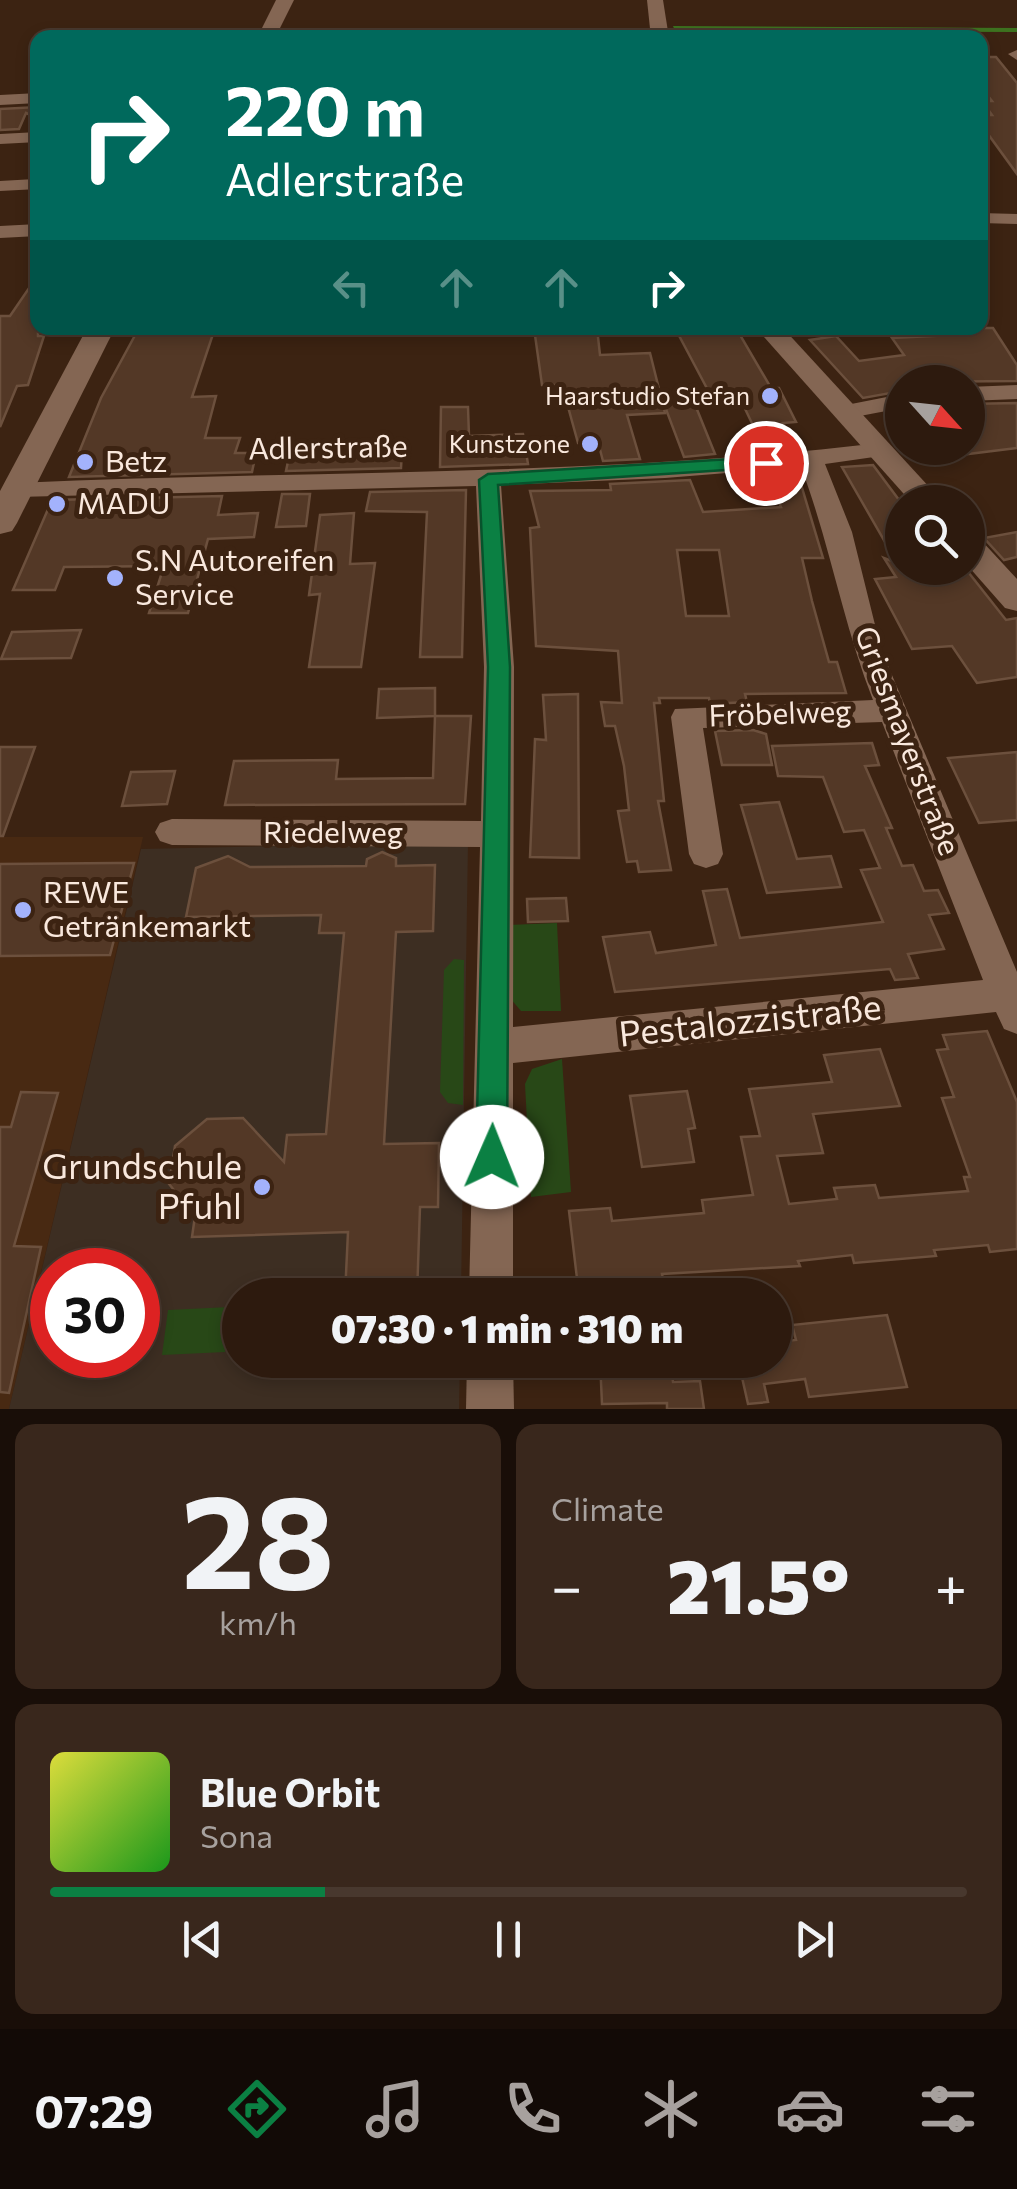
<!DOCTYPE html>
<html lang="en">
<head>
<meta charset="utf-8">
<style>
  :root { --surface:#2d1a0e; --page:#39271c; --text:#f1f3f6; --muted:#a7a19e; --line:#48382e; --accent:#0b8043 }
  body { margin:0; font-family:Commissioner,sans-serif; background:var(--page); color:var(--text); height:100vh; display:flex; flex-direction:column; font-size:38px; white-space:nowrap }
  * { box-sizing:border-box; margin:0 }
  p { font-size:32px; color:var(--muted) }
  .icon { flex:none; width:55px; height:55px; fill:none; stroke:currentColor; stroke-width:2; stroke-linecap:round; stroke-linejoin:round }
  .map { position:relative; height:1409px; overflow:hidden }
  .side { display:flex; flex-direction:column; gap:15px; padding:15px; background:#190e08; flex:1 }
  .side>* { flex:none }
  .hud { position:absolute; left:30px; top:30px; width:958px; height:305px; border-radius:20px; box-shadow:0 5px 15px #0003,0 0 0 2px var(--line); background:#00695c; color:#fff; overflow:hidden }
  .needle { width:65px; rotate:117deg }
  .controls { position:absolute; left:885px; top:365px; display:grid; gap:20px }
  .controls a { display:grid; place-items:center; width:100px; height:100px; border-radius:50%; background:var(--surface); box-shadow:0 5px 15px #0003,0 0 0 2px var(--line); font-size:50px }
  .speed { position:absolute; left:30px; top:1248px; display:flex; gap:20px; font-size:50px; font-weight:700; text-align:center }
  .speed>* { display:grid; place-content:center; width:130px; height:130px; border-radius:50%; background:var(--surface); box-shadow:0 5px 15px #0003,0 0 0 2px var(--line); line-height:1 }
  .speed .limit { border:15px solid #d22; background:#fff; color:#111 }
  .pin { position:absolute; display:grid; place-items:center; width:85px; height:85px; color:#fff; margin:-42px; border:5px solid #fff; border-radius:50%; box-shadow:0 2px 10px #0007 }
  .me { position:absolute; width:110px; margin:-55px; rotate:1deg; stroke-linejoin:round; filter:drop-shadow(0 0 8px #0008) }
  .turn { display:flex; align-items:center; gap:35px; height:210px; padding:0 30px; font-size:45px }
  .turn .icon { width:130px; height:130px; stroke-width:2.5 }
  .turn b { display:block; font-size:70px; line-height:85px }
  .lanes { display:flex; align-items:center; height:95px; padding:0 30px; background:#0003; justify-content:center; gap:50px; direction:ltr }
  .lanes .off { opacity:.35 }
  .big { font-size:75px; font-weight:800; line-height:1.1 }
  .side .tile { flex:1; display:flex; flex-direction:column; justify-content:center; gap:15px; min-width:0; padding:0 35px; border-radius:20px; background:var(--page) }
  .side .dial { align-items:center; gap:0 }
  .dial b { font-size:130px; line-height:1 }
  .song { display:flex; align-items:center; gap:30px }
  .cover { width:120px; height:120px; border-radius:15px; background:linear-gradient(135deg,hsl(60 70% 55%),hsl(120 70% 35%)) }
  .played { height:10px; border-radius:5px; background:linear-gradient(90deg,var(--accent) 30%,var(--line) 30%) }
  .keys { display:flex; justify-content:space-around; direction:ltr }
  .heat { display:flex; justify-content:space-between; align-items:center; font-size:55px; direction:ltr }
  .side .tiles { flex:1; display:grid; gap:15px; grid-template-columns:1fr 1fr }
  .tile:last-child { grid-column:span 2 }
  .trip { position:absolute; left:222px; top:1278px; width:570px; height:100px; border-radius:50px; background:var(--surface); box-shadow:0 5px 15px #0003,0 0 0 2px var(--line); font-weight:800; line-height:100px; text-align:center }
  .dock { display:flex; height:160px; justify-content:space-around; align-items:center; background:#120a06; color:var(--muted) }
  .dock .icon { width:70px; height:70px }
  .dock .active { color:var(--accent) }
  .dock b { font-size:45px; color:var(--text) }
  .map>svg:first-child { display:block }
  .built { fill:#482912 }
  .education { fill:#3d2e22; fill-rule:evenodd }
  .green { fill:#284817 }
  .forest { fill:#3d721f }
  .building { fill:#533826; stroke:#6c503d; stroke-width:2.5; fill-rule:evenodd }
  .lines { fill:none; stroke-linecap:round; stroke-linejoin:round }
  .minor { fill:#846653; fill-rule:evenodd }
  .tertiary { fill:#846653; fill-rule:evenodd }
  .secondary { fill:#846653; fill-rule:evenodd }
  .route { fill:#0b8043; stroke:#07532c; stroke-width:2.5 }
  .poi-dot { fill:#a3b2fc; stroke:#3c2312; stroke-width:4 }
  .labels { text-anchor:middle; stroke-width:10; stroke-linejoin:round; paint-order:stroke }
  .far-poi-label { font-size:25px; fill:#f9e8dd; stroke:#3c2312; text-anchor:end }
  .street-label { font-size:30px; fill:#f9e8dd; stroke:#3c2312 }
  .poi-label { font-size:30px; fill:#f9e8dd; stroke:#3c2312; text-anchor:start }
  .near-street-label { font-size:35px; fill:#f9e8dd; stroke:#3c2312 }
  .near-poi-label { font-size:35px; fill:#f9e8dd; stroke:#3c2312; text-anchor:end }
</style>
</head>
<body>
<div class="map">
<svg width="1017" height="1409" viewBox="0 0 1017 1409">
  <rect width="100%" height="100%" fill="#3c2312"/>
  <polygon class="built" points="0,837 143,837 9,1409 0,1409"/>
  <path class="education" d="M468,842L461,1295H240V1360H460L459,1409H9L141,849ZM52,1270H138V1355H52Z"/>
  <g class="green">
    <polygon points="557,923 561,1011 521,1011 510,998 506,925"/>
    <polygon points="454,959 464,960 463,1105 448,1103 440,1092 444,970"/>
    <polygon points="562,1059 571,1192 531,1197 525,1084 532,1069"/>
    <polygon points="230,1307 225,1352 162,1355 168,1310"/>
  </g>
  <polygon class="forest" points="673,26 1017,28 1017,32 675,31"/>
  <g class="building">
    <polygon points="980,57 996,57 1017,83 1017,174 980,123 980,115 992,115 982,101 992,101 980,86"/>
    <polygon points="38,107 38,118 26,113 19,129 0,130 0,109"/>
    <polygon points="38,275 38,336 44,336 28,385 17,386 0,427 0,316 10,316"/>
    <polygon points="139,328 215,328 192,397 216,396 205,438 240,438 235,453 256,453 252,472 69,477 101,398"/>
    <polygon points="534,328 597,328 600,355 650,353 665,413 627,415 640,459 603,461 598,442 578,443 562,385 542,385"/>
    <polygon points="675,328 736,328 771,388 779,388 796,422 783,423 795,447 757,451 751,437 758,436 738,394 711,396"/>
    <polygon points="967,328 993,328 1017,365 1017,381 902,382 902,391 863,398 810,340 836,336 859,361 904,355 892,338 971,334"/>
    <polygon points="694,402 715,454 684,457 664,404"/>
    <polygon points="1017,403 1017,448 968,454 968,404"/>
    <polygon points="441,407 468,407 469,436 523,434 528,464 440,467"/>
    <polygon points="309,451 402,451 401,468 286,471 289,457 308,456"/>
    <polygon points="873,465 902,504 902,568 965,568 1006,620 1017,618 1017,677 977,683 952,646 912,649 875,579 896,577 884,558 897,563 842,467"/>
    <path d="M797,471L823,558H802L812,601L829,662H837L846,693L745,694L747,702L710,704L709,698H659L660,703H654L664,801H658L671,870L639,872L637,861L627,862L618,811L629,810L624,766L615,726H605L601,702L622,703L618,651L536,646L530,528L539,527L530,491L611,490L610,484L690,480L703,512L781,507L767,474ZM677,550H719L729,616H686Z"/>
    <polygon points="466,490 462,657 420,657 427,512 366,511 370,492"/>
    <polygon points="282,494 310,494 306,526 276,527"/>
    <polygon points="222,496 218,515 258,513 254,537 208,539 188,613 149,613 164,566 64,567 55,590 13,590 52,500"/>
    <polygon points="354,513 350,564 375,563 361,667 309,667 320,594 309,595 320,515"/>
    <polygon points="1017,532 1017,557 1004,560 984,538"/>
    <polygon points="81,630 71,658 1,659 12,632"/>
    <polygon points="435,688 435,716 377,718 379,689"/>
    <polygon points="578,694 579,858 530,857 535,739 546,740 543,695"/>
    <polygon points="435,716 471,716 465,804 225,805 234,761 338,760 336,779 433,778"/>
    <polygon points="753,730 766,734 772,765 722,765 715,731"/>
    <polygon points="872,743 879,765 865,766 892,828 886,828 902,866 913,865 924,891 938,890 949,913 929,915 944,949 908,954 918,978 895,980 890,969 615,992 603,937 650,932 656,953 716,945 703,891 727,889 740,938 883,922 861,870 880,868 864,830 844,832 823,777 778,776 772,746"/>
    <polygon points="0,747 35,747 3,836 0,836"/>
    <polygon points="1017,752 1017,820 979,823 948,758"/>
    <polygon points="175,771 167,804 122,806 131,772"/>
    <polygon points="779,802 797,859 831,856 841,887 767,893 741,805"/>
    <polygon points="382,852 396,858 396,866 435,865 433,931 396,932 384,1144 439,1143 438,1207 420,1207 417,1295 345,1295 348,1232 192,1237 195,1216 169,1184 175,1146 207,1119 243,1118 284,1162 287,1135 326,1134 344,933 319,933 321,915 186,917 196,868 228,856 250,867 366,866 367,859"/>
    <polygon points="117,863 134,863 110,955 0,956 0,864"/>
    <polygon points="566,898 568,921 528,922 527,899"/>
    <polygon points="987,1031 1017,1102 1017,1249 990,1252 988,1245 934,1250 936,1256 854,1263 852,1255 798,1261 800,1266 662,1274 663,1279 578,1287 569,1211 610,1208 612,1221 704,1213 702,1200 753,1195 741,1137 760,1136 749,1089 832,1082 824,1055 880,1049 900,1106 813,1114 823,1153 777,1156 789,1204 837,1199 834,1188 875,1185 879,1198 968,1191 964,1177 970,1177 942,1098 954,1097 937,1050 948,1049 943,1035"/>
    <polygon points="687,1091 695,1128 688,1129 694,1162 642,1167 630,1096"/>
    <polygon points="21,1092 58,1093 14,1246 41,1247 9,1393 0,1392 0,1127 11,1127"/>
    <polygon points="887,1315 907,1387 809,1397 805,1379 764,1384 768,1402 748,1404 739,1364 775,1360 775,1342 796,1340 792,1325"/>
    <polygon points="600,1360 670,1360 673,1382 700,1381 704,1409 667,1409 667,1403 602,1404"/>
  </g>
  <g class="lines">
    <g class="minor">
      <polygon points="1017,50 1017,60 1008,54"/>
      <polygon points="38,93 38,103 0,105 0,95"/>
      <polygon points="38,132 38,142 0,144 0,134"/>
      <polygon points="35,179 38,189 0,191 0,181"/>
      <polygon points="980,213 1017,214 1017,224 980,223"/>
      <polygon points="38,224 38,236 0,238 0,226"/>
      <polygon points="1017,385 1017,399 968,401 968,387"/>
      <polygon points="902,394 902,408 844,419 833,412 836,407"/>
      <path d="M880,443L888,445V455L825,464L852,532L881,649L1017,972V1034L1004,1029L996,1012L513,1063V1295H469L480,847L172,845L160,841L155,832L160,823L172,819L481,821L484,667L476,486L16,497L4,490L16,483C304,470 593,477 880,443ZM801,467C830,544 843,624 873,700L675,709L671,717L689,854L694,864L706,868L718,864L723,854L703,728L882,722L983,980L513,1027L514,667L501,485L665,478Z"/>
      <polygon points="467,1360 513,1360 514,1409 466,1409"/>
    </g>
    <g class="tertiary">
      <polygon points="647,0 663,0 669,38 651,38"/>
      <polygon points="756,328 783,328 943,502 911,502"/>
      <polygon points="968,536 980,539 1017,579 1017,611 1005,608 968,566"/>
    </g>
    <g class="secondary">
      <polygon points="276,0 294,0 275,38 257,38"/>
      <polygon points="87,328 115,328 17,523 12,531 0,534 0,491"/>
    </g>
  </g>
  <polygon class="route" points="766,457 773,459 773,467 498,485 510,667 507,1157 502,1168 492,1172 481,1168 476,1157 488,667 479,480 488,474"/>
  <g class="poi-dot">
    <circle cx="770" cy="396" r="10"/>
    <circle cx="590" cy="444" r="10"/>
    <circle cx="85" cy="462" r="10"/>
    <circle cx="57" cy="504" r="10"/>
    <circle cx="115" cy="578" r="10"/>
    <circle cx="23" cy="910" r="10"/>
    <circle cx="262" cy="1187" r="10"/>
  </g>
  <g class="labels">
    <g class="far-poi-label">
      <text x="750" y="405">Haarstudio Stefan</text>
      <text x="570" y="453">Kunstzone</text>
    </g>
    <g class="street-label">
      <text transform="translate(328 448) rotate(-1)" y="10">Adlerstraße</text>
      <text transform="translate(780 714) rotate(-2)" y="10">Fröbelweg</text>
      <text transform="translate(907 741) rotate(69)" y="10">Griesmayerstraße</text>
      <text x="333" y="843">Riedelweg</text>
    </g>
    <g class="poi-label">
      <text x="105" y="472">Betz</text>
      <text x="77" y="514">MADU</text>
      <text x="135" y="571">S.N Autoreifen<tspan x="135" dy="34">Service</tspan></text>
      <text x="43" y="903">REWE<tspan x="43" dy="34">Getränkemarkt</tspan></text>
    </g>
    <g class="near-street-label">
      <text transform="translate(750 1021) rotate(-6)" y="12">Pestalozzistraße</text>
    </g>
    <g class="near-poi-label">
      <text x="242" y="1179">Grundschule<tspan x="242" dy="40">Pfuhl</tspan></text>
    </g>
  </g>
</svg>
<div class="controls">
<a><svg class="needle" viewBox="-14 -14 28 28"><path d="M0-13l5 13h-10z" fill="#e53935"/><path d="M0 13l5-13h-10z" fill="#a7a19e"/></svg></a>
<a><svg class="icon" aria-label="search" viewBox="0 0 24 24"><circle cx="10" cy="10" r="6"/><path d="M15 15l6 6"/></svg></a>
</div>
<div class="speed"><div class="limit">30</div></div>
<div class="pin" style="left:766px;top:463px;background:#d93025"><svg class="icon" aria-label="arrive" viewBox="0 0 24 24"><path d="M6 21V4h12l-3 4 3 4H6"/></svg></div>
<svg class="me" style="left:492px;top:1157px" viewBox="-20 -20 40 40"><circle r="19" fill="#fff"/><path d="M0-13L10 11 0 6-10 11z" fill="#0b8043"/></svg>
<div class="trip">07:30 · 1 min · 310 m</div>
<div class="hud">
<div class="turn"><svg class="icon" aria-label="right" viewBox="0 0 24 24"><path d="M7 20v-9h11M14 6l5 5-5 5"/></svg><div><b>220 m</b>Adlerstraße</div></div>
<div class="lanes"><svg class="icon off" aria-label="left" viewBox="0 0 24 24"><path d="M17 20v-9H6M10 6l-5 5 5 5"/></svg><svg class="icon off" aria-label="ahead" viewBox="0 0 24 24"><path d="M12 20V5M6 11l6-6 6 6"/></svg><svg class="icon off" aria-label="ahead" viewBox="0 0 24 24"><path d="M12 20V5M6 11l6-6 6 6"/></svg><svg class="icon" aria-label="right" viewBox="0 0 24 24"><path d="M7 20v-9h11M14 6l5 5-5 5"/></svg></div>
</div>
</div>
<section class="side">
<div class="tiles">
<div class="tile dial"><b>28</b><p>km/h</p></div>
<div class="tile"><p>Climate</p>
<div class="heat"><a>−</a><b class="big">21.5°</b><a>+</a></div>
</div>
<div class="tile">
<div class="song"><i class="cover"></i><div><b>Blue Orbit</b><p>Sona</p></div></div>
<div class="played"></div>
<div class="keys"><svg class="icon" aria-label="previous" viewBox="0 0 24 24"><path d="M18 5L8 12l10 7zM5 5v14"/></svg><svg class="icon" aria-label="pause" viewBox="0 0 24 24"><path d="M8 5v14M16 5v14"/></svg><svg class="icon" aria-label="next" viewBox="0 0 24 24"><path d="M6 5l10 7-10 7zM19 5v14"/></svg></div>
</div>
</div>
</section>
<nav class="dock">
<b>07:29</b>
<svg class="icon active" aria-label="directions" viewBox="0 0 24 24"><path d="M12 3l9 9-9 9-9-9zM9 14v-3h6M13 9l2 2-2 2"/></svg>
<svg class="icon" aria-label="music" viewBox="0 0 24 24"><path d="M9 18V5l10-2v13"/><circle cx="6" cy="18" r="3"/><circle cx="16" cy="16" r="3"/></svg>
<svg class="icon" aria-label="phone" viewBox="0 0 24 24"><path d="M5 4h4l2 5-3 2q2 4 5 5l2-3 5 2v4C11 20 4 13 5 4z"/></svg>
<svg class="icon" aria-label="climate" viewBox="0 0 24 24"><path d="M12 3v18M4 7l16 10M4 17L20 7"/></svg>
<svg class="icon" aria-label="car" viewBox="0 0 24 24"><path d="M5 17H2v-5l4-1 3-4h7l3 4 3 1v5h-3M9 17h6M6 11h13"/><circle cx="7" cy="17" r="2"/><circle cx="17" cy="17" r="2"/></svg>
<svg class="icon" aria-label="filters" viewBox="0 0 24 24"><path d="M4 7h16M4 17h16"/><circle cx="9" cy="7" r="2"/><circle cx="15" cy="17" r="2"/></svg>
</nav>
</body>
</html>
